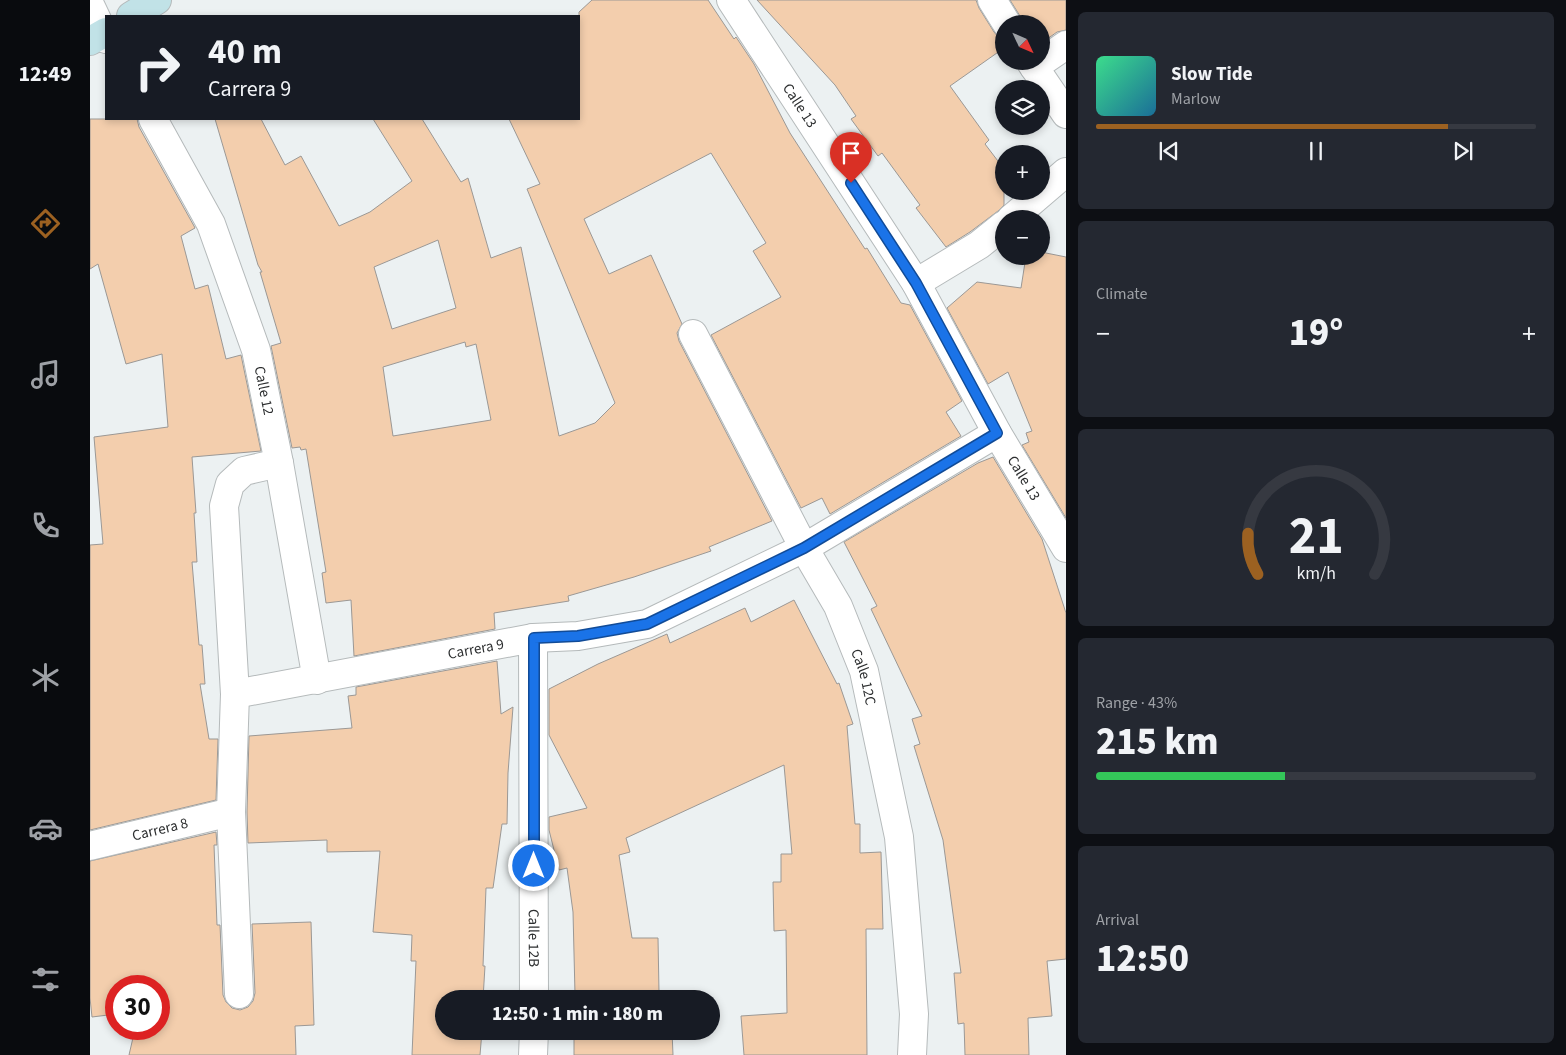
<!DOCTYPE html>
<html lang="en">
<head>
<meta charset="utf-8">
<style>
  :root { --surface:#171b24; --page:#242831; --text:#f1f3f6; --muted:#9ea1a6; --line:#363941; --accent:#9c6121 }
  body { margin:0; font-family:"Source Sans 3",sans-serif; background:var(--page); color:var(--text); height:100vh; display:flex; flex-direction:column; font-size:19px; white-space:nowrap }
  * { box-sizing:border-box; margin:0 }
  p { font-size:16px; color:var(--muted) }
  .icon { flex:none; width:28px; height:28px; fill:none; stroke:currentColor; stroke-width:2; stroke-linecap:round; stroke-linejoin:round }
  .map { position:relative; flex:1; overflow:hidden }
  .sheet { display:flex; flex-direction:column; gap:12px; padding:12px; background:#0d0f14; width:500px }
  .sheet>* { flex:none }
  .guide { position:absolute; left:15px; top:15px; width:475px; height:105px; border-radius:0px; box-shadow:0 2px 8px #0003; background:#171b24; color:var(--text); overflow:hidden }
  .needle { width:32px; rotate:134deg }
  .fabs { position:absolute; left:905px; top:15px; display:grid; gap:10px }
  .fabs a { display:grid; place-items:center; width:55px; height:55px; border-radius:50%; background:var(--surface); box-shadow:0 2px 8px #0003; font-size:25px }
  .speed { position:absolute; left:15px; top:975px; display:flex; gap:10px; font-size:25px; font-weight:700; text-align:center }
  .speed>* { display:grid; place-content:center; width:65px; height:65px; border-radius:50%; background:var(--surface); box-shadow:0 2px 8px #0003; line-height:1 }
  .speed .limit { border:8px solid #d22; background:#fff; color:#111 }
  .pin { position:absolute; display:grid; place-items:center; width:42px; height:42px; color:#fff; margin:-51px -21px; border-radius:50% 50% 50% 0; rotate:-45deg; box-shadow:0 0 5px #0007 }
  .pin .icon { rotate:45deg }
  .me { position:absolute; width:55px; margin:-28px; rotate:0deg; stroke-linejoin:round; filter:drop-shadow(0 0 4px #0008) }
  .turn { display:flex; align-items:center; gap:18px; height:105px; padding:0 20px; font-size:22px }
  .turn .icon { width:65px; height:65px; stroke-width:2.5 }
  .turn b { display:block; font-size:35px; line-height:42px }
  .big { font-size:38px; font-weight:800; line-height:1.1 }
  .sheet .card { flex:1; display:flex; flex-direction:column; justify-content:center; gap:8px; min-width:0; padding:0 18px; border-radius:8px; background:var(--page) }
  .sheet .dial { align-items:center; gap:0 }
  .dial svg { height:130px; overflow:visible; fill:none; stroke:var(--line); stroke-width:7; stroke-linecap:round; text-anchor:middle }
  .dial text { fill:var(--text); stroke:none }
  .song { display:flex; align-items:center; gap:15px }
  .cover { width:60px; height:60px; border-radius:8px; background:linear-gradient(135deg,hsl(150 70% 55%),hsl(200 70% 35%)) }
  .played { height:5px; border-radius:2px; background:linear-gradient(90deg,var(--accent) 80%,var(--line) 80%) }
  .keys { display:flex; justify-content:space-around; direction:ltr }
  .heat { display:flex; justify-content:space-between; align-items:center; font-size:28px; direction:ltr }
  .charge { height:8px; border-radius:4px; background:linear-gradient(90deg,#34c759 43%,var(--line) 0) }
  .trip { position:absolute; left:345px; top:990px; width:285px; height:50px; border-radius:25px; background:var(--surface); box-shadow:0 2px 8px #0003; font-weight:800; line-height:50px; text-align:center }
  main { display:flex; flex:1; min-height:0 }
  .menu { display:flex; flex-direction:column; width:90px; justify-content:space-around; align-items:center; background:#090b0e; color:var(--muted) }
  .menu .icon { width:35px; height:35px }
  .menu .on { color:var(--accent) }
  .menu b { font-size:22px; color:var(--text) }
  .map>svg:first-child { display:block }
  .building { fill:#f3cead; stroke:#9b9895; fill-rule:evenodd }
  .lines { fill:none; stroke-linecap:round; stroke-linejoin:round }
  .street-casing { stroke:#b5babb; stroke-width:30 }
  .secondary-casing { stroke:#b5babb; stroke-width:30 }
  .street { stroke:#fff; stroke-width:28 }
  .secondary { stroke:#c1e2e7; stroke-width:28 }
  .route-casing { stroke:#114b97; stroke-width:12 }
  .route { stroke:#1a73e8; stroke-width:9 }
  .labels { text-anchor:middle; stroke-width:5; stroke-linejoin:round; paint-order:stroke }
  .street-label { font-size:15px; fill:#2d2f30; stroke:#fbfeff }
</style>
</head>
<body>
<main>
<nav class="menu">
<b>12:49</b>
<svg class="icon on" aria-label="directions" viewBox="0 0 24 24"><path d="M12 3l9 9-9 9-9-9zM9 14v-3h6M13 9l2 2-2 2"/></svg>
<svg class="icon" aria-label="music" viewBox="0 0 24 24"><path d="M9 18V5l10-2v13"/><circle cx="6" cy="18" r="3"/><circle cx="16" cy="16" r="3"/></svg>
<svg class="icon" aria-label="phone" viewBox="0 0 24 24"><path d="M5 4h4l2 5-3 2q2 4 5 5l2-3 5 2v4C11 20 4 13 5 4z"/></svg>
<svg class="icon" aria-label="climate" viewBox="0 0 24 24"><path d="M12 3v18M4 7l16 10M4 17L20 7"/></svg>
<svg class="icon" aria-label="car" viewBox="0 0 24 24"><path d="M5 17H2v-5l4-1 3-4h7l3 4 3 1v5h-3M9 17h6M6 11h13"/><circle cx="7" cy="17" r="2"/><circle cx="17" cy="17" r="2"/></svg>
<svg class="icon" aria-label="filters" viewBox="0 0 24 24"><path d="M4 7h16M4 17h16"/><circle cx="9" cy="7" r="2"/><circle cx="15" cy="17" r="2"/></svg>
</nav>
<div class="map">
<svg width="976" height="1055" viewBox="0 0 976 1055">
  <rect width="100%" height="100%" fill="#ecf1f2"/>
  <g class="building">
    <path d="M502,0H618L644,39L646,37L664,64L700,133L775,249L777,248L811,303L820,305L872,401L856,412L871,436L740,514L732,498L711,508L621,335L691,297L663,251L676,243L621,153L494,219L519,274L561,255L592,324L587,333L589,341L682,521L619,547L621,551L544,577L478,596L479,601L404,613L405,629L264,656L261,600L236,603L232,573L236,572L216,449L211,450L210,447L202,448L181,346L191,343L170,272H172L168,265L125,119H171L195,165L211,156L249,226L280,212L322,181L283,119H332L371,182L378,178L401,258L431,247L469,436L505,423L525,403L437,189L450,184L419,119H489V12ZM348,240L366,308L302,329L284,267ZM375,342L376,347L386,344L401,420L303,436L293,367Z"/>
    <polygon points="667,0 886,0 889,8 904,32 909,38 914,39 914,48 860,86 899,140 895,144 914,169 914,205 908,211 880,232 856,247 826,208 830,205 792,153 788,156 761,119 766,116 745,85"/>
    <polygon points="920,0 976,0 976,30 967,32 953,42 951,39 951,24 933,24 930,16"/>
    <polygon points="0,119 47,119 49,127 104,226 105,228 91,236 105,289 118,285 136,359 151,355 171,451 102,457 106,513 104,513 107,562 102,562 109,645 112,645 115,684 110,684 119,739 128,739 126,800 0,830 0,545 13,544 4,437 78,427 72,354 36,364 8,264 0,269"/>
    <polygon points="951,252 976,257 976,518 932,445 939,442 936,433 942,431 918,372 898,384 857,308 887,282 931,288 936,256 951,256"/>
    <polygon points="903,457 952,539 976,613 976,959 957,961 962,1016 938,1018 939,1055 875,1055 874,1023 868,1024 864,973 871,973 853,840 824,746 830,744 822,719 832,716 781,609 787,606 754,542 888,463"/>
    <polygon points="704,600 747,684 749,683 763,724 757,726 765,824 770,824 770,853 791,852 793,929 776,929 777,1055 654,1055 651,1016 697,1013 696,930 684,931 683,882 691,882 691,854 702,854 694,765 536,838 540,852 529,855 542,938 568,938 569,992 582,991 582,999 483,999 483,994 485,994 483,912 477,868 469,870 459,830 459,817 497,808 459,735 459,689 508,664 577,634 580,643 655,608 661,622"/>
    <polygon points="407,661 411,714 423,707 418,773 417,824 412,824 403,888 396,888 393,966 395,966 393,999 354,999 354,1031 392,1031 390,1055 322,1055 326,961 321,961 322,935 283,932 290,851 237,852 237,840 158,843 157,812 159,736 262,728 258,696 266,695 266,687"/>
    <polygon points="126,832 127,845 124,845 127,925 130,925 133,995 136,1002 142,1008 150,1010 158,1007 163,1001 165,993 162,924 221,922 224,1025 205,1026 206,1055 39,1055 45,1029 69,1029 69,986 26,986 26,1014 2,1017 0,998 0,861"/>
    <polygon points="484,1031 582,1031 583,1055 484,1055"/>
  </g>
  <g class="lines">
    <g class="street-casing">
      <g id="street">
        <path id="s1" d="M641,0L826,283L907,433L976,548"/>
        <polyline points="902,0 917,24"/>
        <polyline points="0,5 16,39"/>
        <polyline points="940,61 976,114"/>
        <polyline points="944,67 976,45"/>
        <path id="s2" d="M63,119L121,224L166,350L189,463L227,680"/>
        <polyline points="921,219 976,172"/>
        <polyline points="826,283 889,245 914,225"/>
        <path id="s3" d="M603,334L714,548L748,606L774,671L809,837L824,1014L822,1055"/>
        <path id="s4" d="M443,638L444,999"/>
        <path id="s5" d="M145,694L443,638L488,636L557,624L714,548L907,433"/>
        <path id="s6" d="M0,846L141,812"/>
        <polyline points="149,994 141,812 145,694 134,506 140,484 154,471 189,463"/>
        <polyline points="443,1055 444,1031"/>
      </g>
    </g>
    <g class="secondary-casing">
      <g id="secondary">
        <polyline points="41,16 67,0"/>
        <polyline points="0,41 16,32"/>
      </g>
    </g>
    <use href="#street" class="street"/>
    <use href="#secondary" class="secondary"/>
  </g>
  <g class="lines">
    <g class="route-casing">
      <polyline id="route" points="444,866 444,638 488,636 557,624 714,548 907,433 826,283 761,183"/>
    </g>
    <use href="#route" class="route"/>
  </g>
  <g class="labels">
    <g class="street-label">
      <text dy="5" stroke="none"><textPath href="#s1" startOffset="126">Calle 13</textPath></text>
      <text dy="5" stroke="none"><textPath href="#s2" startOffset="295">Calle 12</textPath></text>
      <text dy="5" stroke="none"><textPath href="#s1" startOffset="561">Calle 13</textPath></text>
      <text dy="5" stroke="none"><textPath href="#s5" startOffset="245">Carrera 9</textPath></text>
      <text dy="5" stroke="none"><textPath href="#s3" startOffset="384">Calle 12C</textPath></text>
      <text dy="5" stroke="none"><textPath href="#s6" startOffset="72">Carrera 8</textPath></text>
      <text dy="5" stroke="none"><textPath href="#s4" startOffset="300">Calle 12B</textPath></text>
    </g>
  </g>
</svg>
<div class="fabs">
<a><svg class="needle" viewBox="-14 -14 28 28"><path d="M0-13l5 13h-10z" fill="#e53935"/><path d="M0 13l5-13h-10z" fill="#9ea1a6"/></svg></a>
<a><svg class="icon" aria-label="layers" viewBox="0 0 24 24"><path d="M12 4l9 5-9 5-9-5zM3 14l9 5 9-5"/></svg></a>
<a>+</a>
<a>−</a>
</div>
<div class="speed"><div class="limit">30</div></div>
<div class="pin" style="left:761px;top:183px;background:#d93025"><svg class="icon" aria-label="arrive" viewBox="0 0 24 24"><path d="M6 21V4h12l-3 4 3 4H6"/></svg></div>
<svg class="me" style="left:444px;top:866px" viewBox="-20 -20 40 40"><circle r="17" fill="#1a73e8" stroke="#fff" stroke-width="3"/><path d="M0-11L8 9 0 5-8 9z" fill="#fff"/></svg>
<div class="trip">12:50 · 1 min · 180 m</div>
<div class="guide">
<div class="turn"><svg class="icon" aria-label="right" viewBox="0 0 24 24"><path d="M7 20v-9h11M14 6l5 5-5 5"/></svg><div><b>40 m</b>Carrera 9</div></div>
</div>
</div>
<section class="sheet">
<div class="card">
<div class="song"><i class="cover"></i><div><b>Slow Tide</b><p>Marlow</p></div></div>
<div class="played"></div>
<div class="keys"><svg class="icon" aria-label="previous" viewBox="0 0 24 24"><path d="M18 5L8 12l10 7zM5 5v14"/></svg><svg class="icon" aria-label="pause" viewBox="0 0 24 24"><path d="M8 5v14M16 5v14"/></svg><svg class="icon" aria-label="next" viewBox="0 0 24 24"><path d="M6 5l10 7-10 7zM19 5v14"/></svg></div>
</div>
<div class="card"><p>Climate</p>
<div class="heat"><a>−</a><b class="big">19°</b><a>+</a></div>
</div>
<div class="card dial"><svg viewBox="0 0 100 80">
<path d="M14 69A42 42 0 1 1 86 69"/>
<path d="M14 69A42 42 0 0 1 8 44" stroke="#9c6121"/>
<text x="50" y="56" font-size="32" font-weight="700">21</text>
<text x="50" y="72" font-size="11">km/h</text>
</svg></div>
<div class="card"><p>Range · 43%</p><b class="big">215 km</b><div class="charge"></div></div>
<div class="card"><p>Arrival</p><b class="big">12:50</b></div>
</section>
</main>
</body>
</html>
